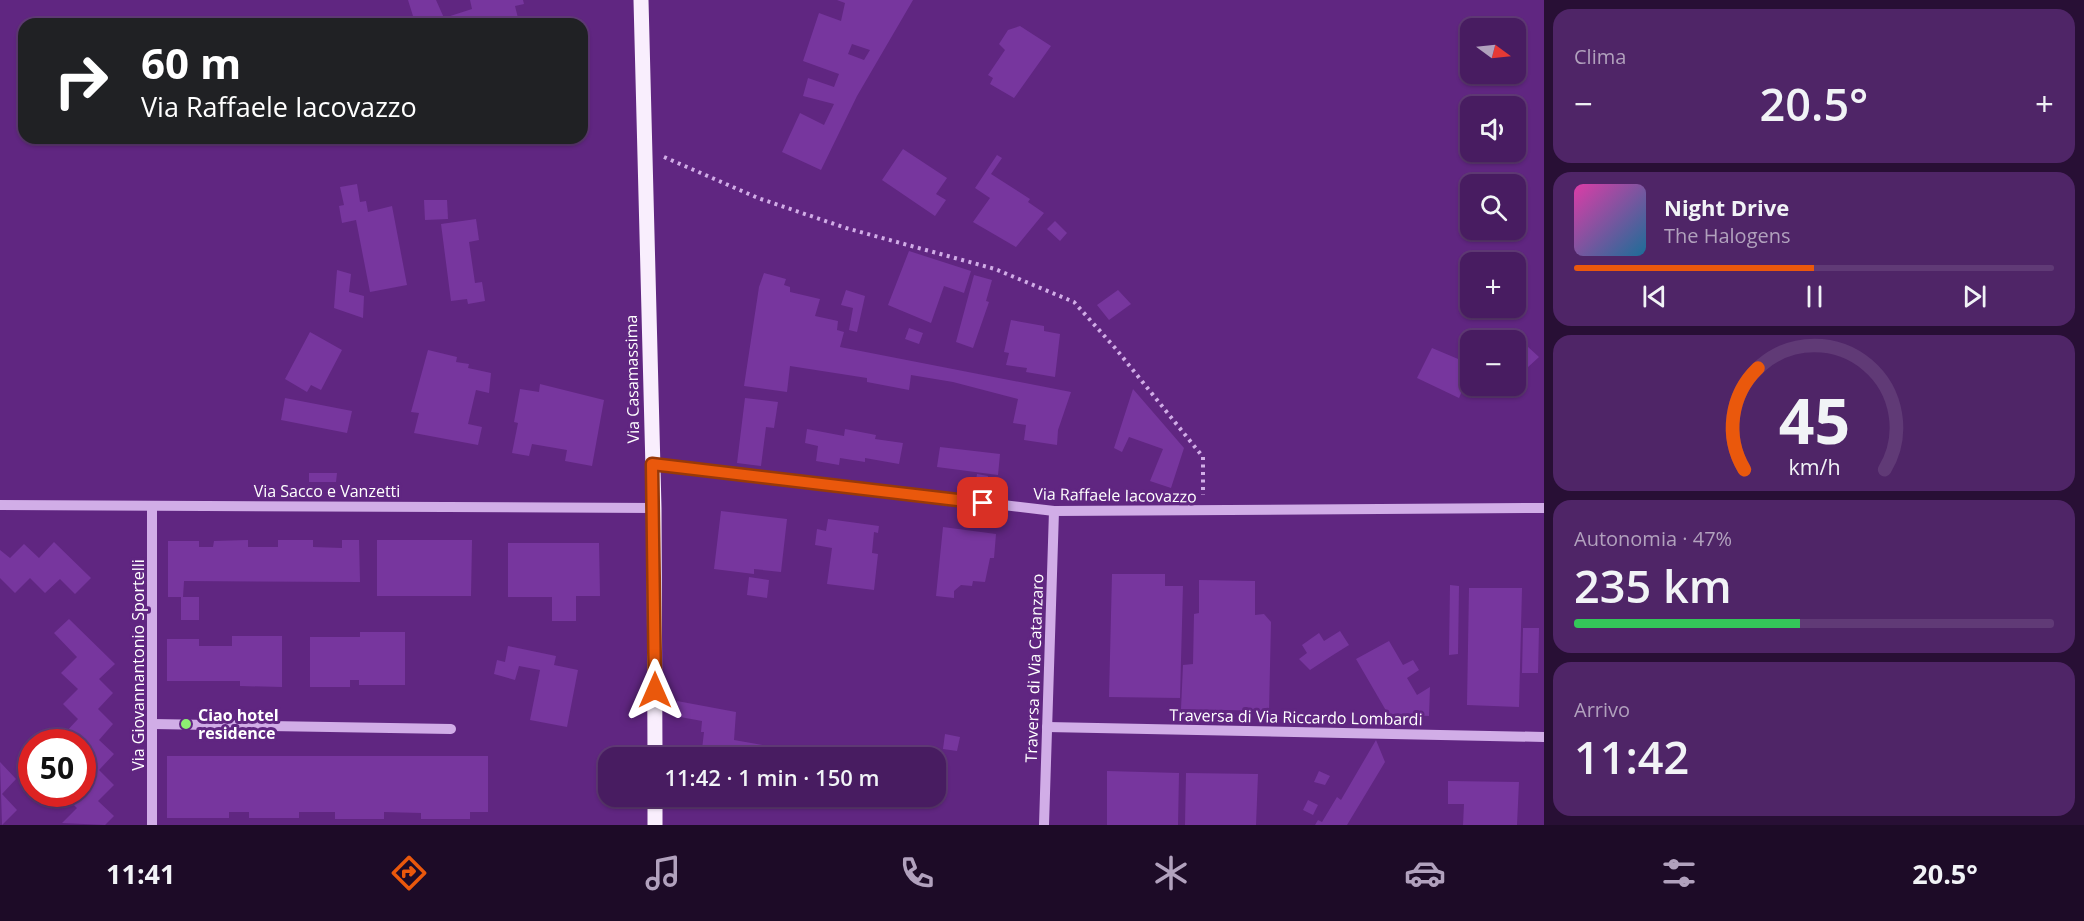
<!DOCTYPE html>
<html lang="it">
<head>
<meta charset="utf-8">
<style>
  :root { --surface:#481c61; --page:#4f2567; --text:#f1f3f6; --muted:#b1a1bd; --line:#603a76; --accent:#ea580c }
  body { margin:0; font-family:"Open Sans",sans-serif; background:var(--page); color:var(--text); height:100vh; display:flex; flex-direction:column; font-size:22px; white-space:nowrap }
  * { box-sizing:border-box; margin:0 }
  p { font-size:20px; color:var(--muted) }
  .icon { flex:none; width:33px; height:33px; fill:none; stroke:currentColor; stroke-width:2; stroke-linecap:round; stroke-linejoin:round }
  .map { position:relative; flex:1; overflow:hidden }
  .drawer { display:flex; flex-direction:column; gap:9px; padding:9px; background:#280f35; width:540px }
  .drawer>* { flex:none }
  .top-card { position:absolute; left:18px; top:18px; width:570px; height:126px; border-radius:18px; box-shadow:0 2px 4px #0004,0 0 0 2px var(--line); background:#202124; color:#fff; overflow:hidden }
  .needle { width:39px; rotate:105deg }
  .tools { position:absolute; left:1460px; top:18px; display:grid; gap:12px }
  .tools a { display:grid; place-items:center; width:66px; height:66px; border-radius:12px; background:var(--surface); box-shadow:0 2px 4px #0004,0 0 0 2px var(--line); font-size:30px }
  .speed { position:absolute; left:18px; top:729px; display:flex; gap:12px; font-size:30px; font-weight:700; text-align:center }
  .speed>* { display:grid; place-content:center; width:78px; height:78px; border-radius:50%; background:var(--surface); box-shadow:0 2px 4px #0004,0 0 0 2px var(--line); line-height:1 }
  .speed .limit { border:9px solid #d22; background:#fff; color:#111 }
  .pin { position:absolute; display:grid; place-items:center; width:51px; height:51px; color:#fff; margin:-26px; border-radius:12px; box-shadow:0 3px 9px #0006 }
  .me { position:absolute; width:66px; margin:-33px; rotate:0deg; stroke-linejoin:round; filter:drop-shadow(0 0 4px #0008) }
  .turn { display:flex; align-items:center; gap:21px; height:126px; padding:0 24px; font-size:27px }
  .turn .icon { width:78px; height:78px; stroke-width:2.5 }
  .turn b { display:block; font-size:42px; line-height:51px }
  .big { font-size:45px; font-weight:600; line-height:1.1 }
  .drawer .card { flex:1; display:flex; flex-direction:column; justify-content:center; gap:9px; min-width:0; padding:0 21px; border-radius:18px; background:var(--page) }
  .drawer .dial { align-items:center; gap:0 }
  .dial svg { height:156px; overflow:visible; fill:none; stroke:var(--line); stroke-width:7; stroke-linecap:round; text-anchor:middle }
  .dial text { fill:var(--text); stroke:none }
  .song { display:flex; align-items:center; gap:18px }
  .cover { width:72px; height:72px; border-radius:9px; background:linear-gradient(135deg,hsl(320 70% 55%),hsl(200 70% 35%)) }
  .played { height:6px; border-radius:3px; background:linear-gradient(90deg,var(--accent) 50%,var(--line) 50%) }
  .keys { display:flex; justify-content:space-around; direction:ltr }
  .heat { display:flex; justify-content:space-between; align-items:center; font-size:33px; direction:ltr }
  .charge { height:9px; border-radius:4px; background:linear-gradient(90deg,#34c759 47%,var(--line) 0) }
  .trip { position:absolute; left:598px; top:747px; width:348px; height:60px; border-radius:18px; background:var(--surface); box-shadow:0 2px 4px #0004,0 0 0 2px var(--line); font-weight:600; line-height:60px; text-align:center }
  .dock { display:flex; height:96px; justify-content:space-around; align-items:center; background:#1d0b27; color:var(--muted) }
  .dock .icon { width:42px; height:42px }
  .dock .current { color:var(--accent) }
  .dock b { font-size:27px; color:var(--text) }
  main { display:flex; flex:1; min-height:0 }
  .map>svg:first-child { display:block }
  .building { fill:#77369e; fill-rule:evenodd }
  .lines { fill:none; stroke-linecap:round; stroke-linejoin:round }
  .path { stroke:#d1ade7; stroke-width:4; stroke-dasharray:3 4.5; stroke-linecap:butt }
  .minor { stroke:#d1ade7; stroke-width:10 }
  .major { stroke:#f9eefd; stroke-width:15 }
  .route-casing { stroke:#983908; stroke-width:15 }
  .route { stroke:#ea580c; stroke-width:10 }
  .poi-dot { fill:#8df072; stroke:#602681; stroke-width:2 }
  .labels { text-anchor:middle; stroke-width:6; stroke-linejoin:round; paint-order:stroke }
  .street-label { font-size:16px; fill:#fff; stroke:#602681 }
  .poi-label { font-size:16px; font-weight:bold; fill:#fff; stroke:#602681; text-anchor:start }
</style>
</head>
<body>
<main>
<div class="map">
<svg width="1544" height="825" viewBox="0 0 1544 825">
  <rect width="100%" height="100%" fill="#602681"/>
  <g class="building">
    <polygon points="408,0 436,0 444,18 472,9 470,0 523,0 524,4 515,6 518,18 498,24 391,24 413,16"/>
    <path d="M837,0H913L857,96L821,170L782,152L800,113L824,125L834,104L803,96L808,78L834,87L839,74L803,61L819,13L841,21L845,3ZM852,44L870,50L864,60L848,54Z"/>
    <polygon points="1020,26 1051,46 1014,98 990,84 993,78 988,75 1005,50 999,44 1008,30"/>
    <polygon points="903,149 947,178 936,194 946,200 935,216 882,180"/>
    <polygon points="997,155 1002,158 991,174 1030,199 1028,202 1044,213 1016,247 973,222 990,198 975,188"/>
    <polygon points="357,184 360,202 366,201 368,212 392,206 407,285 370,292 356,220 342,223 339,206 344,205 340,187"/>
    <polygon points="424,200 447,200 448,219 425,220"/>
    <polygon points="476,219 479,240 469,242 475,283 482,282 485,301 468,304 467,299 451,301 441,224"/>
    <polygon points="1055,221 1067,233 1060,241 1047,229"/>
    <polygon points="909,251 971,271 964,293 944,286 931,323 888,305"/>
    <polygon points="337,270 351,274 349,292 364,296 363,318 334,308"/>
    <polygon points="764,273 786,279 784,285 790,287 790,292 820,299 815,316 838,321 837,330 844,332 840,347 1071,392 1058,430 1057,445 1024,440 1026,425 1013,423 1018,399 953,382 911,375 909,390 867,382 867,378 790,366 787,392 744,386 759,287"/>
    <polygon points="974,275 992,280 986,301 989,302 973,348 956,342"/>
    <polygon points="846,290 865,296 857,332 849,330 853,308 841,305"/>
    <polygon points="1118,290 1131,304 1109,320 1097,305"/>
    <polygon points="1011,320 1044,326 1044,331 1060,334 1055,377 1026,372 1027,368 1006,365 1009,353 1004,352"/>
    <polygon points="909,328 923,333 919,344 905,339"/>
    <polygon points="310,332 342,350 321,390 311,385 307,392 285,379"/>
    <polygon points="1515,335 1539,357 1515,379 1515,340 1510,340"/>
    <polygon points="1432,348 1470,364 1470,372 1459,398 1417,378"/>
    <polygon points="428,350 457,357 456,362 469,364 468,368 491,373 489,393 476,390 468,424 482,427 478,445 414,433 419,413 411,412"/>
    <polygon points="540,384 604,400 592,466 565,461 567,450 532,444 529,456 512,453 518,423 514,422 520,389 539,392"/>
    <polygon points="1133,389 1184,448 1171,488 1150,481 1163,449 1129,437 1122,452 1114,448"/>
    <polygon points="285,398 352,411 347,433 281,420"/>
    <polygon points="745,398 778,402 774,428 766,427 761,466 737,463"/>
    <polygon points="807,429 844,436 845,429 876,435 875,439 903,443 899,464 865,458 865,462 840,458 839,465 816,461 818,446 805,443"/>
    <polygon points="940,447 1000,454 998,475 937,467"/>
    <polygon points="309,473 337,473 336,482 309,482"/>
    <polygon points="977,474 988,476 986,489 975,487"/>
    <polygon points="721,511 787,519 781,572 754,569 754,574 714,569"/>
    <polygon points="828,519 879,526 878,533 874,532 872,553 878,554 874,590 827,584 832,548 815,545 817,529 826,531"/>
    <polygon points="943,527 996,534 994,558 990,558 985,582 973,581 972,586 961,585 954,591 954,598 936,596"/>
    <polygon points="248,540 248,547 278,547 278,540 313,540 313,547 342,548 342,540 359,540 360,582 184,581 183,597 199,597 199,620 181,620 181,597 168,597 168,541 199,541 199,547 213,547 214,541"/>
    <polygon points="377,540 472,540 471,596 377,596"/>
    <polygon points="54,542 91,578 75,594 60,579 45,593 30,578 15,593 0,578 0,550 10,558 24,544 39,558"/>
    <polygon points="508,543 599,543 600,596 576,596 576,621 552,621 552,597 508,597"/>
    <polygon points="1112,574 1165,574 1165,586 1183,586 1180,698 1109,697"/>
    <polygon points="749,577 769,580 767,598 747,595"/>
    <polygon points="1199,580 1255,581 1255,615 1264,614 1271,622 1269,711 1181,709 1183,665 1193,664 1194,614 1199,613"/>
    <polygon points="1450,585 1459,586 1458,654 1449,655"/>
    <polygon points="1469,588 1522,588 1519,707 1467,705"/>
    <polygon points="69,619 115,664 99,679 113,693 98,709 113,724 99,740 114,754 99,770 114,785 98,801 114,816 105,825 62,823 77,808 62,794 82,794 82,742 73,742 64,734 78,719 63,704 78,689 61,673 77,657 54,633"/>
    <polygon points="1523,628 1539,628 1538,673 1522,673"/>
    <polygon points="1340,631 1349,645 1333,655 1310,670 1299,659 1307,653 1302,645 1319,633 1324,641"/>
    <polygon points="360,632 405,632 405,685 359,685 359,680 350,680 350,687 310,687 310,637 360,637"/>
    <polygon points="232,636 282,636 282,687 240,686 240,681 167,681 167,639 199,639 199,646 232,646"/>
    <polygon points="1389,641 1403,665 1413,660 1419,670 1407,678 1417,695 1430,687 1429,716 1388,714 1356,659"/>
    <polygon points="508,646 556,656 554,665 578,670 567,727 530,720 540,670 519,666 515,680 494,674 497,660 505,662"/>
    <polygon points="677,701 736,712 734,740 803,752 802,758 701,758 704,732 701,732 702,721 675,716"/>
    <polygon points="945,734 960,737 957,751 943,749"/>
    <polygon points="1376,740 1385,762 1347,825 1315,825 1318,820 1322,822 1337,797 1341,800"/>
    <polygon points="167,756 488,756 488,812 470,812 470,819 421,819 421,813 384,812 384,819 335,819 335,812 299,812 299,818 249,818 249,812 229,812 229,818 167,818"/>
    <polygon points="0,762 16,779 2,794 17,810 2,825"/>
    <polygon points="1107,771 1179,773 1178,825 1107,825"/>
    <polygon points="1319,771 1330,776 1325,785 1314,782"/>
    <polygon points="1186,773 1258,774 1256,825 1185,825"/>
    <polygon points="1448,781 1519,782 1517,825 1463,825 1464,804 1448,804"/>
    <polygon points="1308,800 1318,805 1313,815 1303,810"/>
  </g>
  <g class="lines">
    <polyline class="path" points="664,157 758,198 846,228 995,269 1074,302 1116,349 1203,457 1203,495"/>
    <g class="minor">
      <polyline points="652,464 1054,511 1544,508"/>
      <polyline points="0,505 654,508"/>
      <polyline points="153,724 451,729"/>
      <polyline points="1047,727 1544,737"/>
      <polyline points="152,825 152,506"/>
      <polyline points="1044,825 1054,511"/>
    </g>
    <g class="major">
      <polyline points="641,0 654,508 655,758"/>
      <polyline points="655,796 655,825"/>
    </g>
  </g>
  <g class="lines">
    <g class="route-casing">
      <polyline id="route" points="655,690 652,464 983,503"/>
    </g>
    <use href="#route" class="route"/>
  </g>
  <circle class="poi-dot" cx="186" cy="724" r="6"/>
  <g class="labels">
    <g class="street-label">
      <text transform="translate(632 379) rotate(-91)" y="6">Via Casamassima</text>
      <text x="327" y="497">Via Sacco e Vanzetti</text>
      <text transform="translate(1115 495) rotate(1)" y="6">Via Raffaele Iacovazzo</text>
      <text transform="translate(138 665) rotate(-90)" y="6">Via Giovannantonio Sportelli</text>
      <text transform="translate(1034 668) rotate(-88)" y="6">Traversa di Via Catanzaro</text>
      <text transform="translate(1296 717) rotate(1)" y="6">Traversa di Via Riccardo Lombardi</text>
    </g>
    <g class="poi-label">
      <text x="198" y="721">Ciao hotel<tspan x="198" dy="18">residence</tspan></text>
    </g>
  </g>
</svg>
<div class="tools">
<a><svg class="needle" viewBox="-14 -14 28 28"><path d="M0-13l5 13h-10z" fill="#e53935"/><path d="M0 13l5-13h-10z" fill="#b1a1bd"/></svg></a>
<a><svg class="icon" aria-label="sound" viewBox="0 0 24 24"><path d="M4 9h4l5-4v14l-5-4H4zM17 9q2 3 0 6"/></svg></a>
<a><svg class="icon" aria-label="search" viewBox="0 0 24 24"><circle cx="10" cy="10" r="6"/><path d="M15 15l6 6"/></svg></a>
<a>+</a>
<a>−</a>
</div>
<div class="speed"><div class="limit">50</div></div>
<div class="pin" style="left:983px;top:503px;background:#d93025"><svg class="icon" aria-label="arrive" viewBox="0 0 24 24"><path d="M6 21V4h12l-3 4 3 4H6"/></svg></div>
<svg class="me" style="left:655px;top:690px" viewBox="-20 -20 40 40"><path d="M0-17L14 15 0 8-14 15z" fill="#ea580c" stroke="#fff" stroke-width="4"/></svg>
<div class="trip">11:42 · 1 min · 150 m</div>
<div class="top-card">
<div class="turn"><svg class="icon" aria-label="right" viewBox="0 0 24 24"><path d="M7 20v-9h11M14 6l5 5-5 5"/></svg><div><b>60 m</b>Via Raffaele Iacovazzo</div></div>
</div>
</div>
<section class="drawer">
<div class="card"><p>Clima</p>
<div class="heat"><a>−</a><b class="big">20.5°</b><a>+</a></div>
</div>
<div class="card">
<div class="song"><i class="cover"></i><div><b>Night Drive</b><p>The Halogens</p></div></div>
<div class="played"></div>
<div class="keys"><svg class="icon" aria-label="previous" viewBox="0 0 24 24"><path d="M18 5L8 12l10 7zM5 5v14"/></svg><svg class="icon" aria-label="pause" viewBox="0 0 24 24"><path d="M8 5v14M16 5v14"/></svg><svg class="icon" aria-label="next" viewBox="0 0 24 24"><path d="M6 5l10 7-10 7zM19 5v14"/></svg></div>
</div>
<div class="card dial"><svg viewBox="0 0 100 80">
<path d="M14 69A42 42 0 1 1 86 69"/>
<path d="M14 69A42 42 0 0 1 21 17" stroke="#ea580c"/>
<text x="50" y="56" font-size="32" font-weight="700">45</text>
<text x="50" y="72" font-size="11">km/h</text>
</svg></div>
<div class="card"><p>Autonomia · 47%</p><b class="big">235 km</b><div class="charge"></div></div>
<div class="card"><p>Arrivo</p><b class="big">11:42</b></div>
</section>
</main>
<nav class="dock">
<b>11:41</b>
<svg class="icon current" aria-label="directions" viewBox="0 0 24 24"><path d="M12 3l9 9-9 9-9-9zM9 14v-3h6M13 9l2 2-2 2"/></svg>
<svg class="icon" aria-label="music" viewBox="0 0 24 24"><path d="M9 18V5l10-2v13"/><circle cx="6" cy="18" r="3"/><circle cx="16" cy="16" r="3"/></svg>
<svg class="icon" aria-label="phone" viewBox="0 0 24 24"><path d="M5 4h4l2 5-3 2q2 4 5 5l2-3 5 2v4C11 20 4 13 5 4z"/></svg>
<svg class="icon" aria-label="climate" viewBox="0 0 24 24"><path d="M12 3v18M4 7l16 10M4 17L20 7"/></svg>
<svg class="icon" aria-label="car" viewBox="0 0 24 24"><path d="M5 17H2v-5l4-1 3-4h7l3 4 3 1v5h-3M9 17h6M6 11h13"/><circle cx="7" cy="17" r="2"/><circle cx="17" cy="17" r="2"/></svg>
<svg class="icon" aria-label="filters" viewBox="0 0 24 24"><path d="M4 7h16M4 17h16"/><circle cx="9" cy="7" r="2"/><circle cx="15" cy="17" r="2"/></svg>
<b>20.5°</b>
</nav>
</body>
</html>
